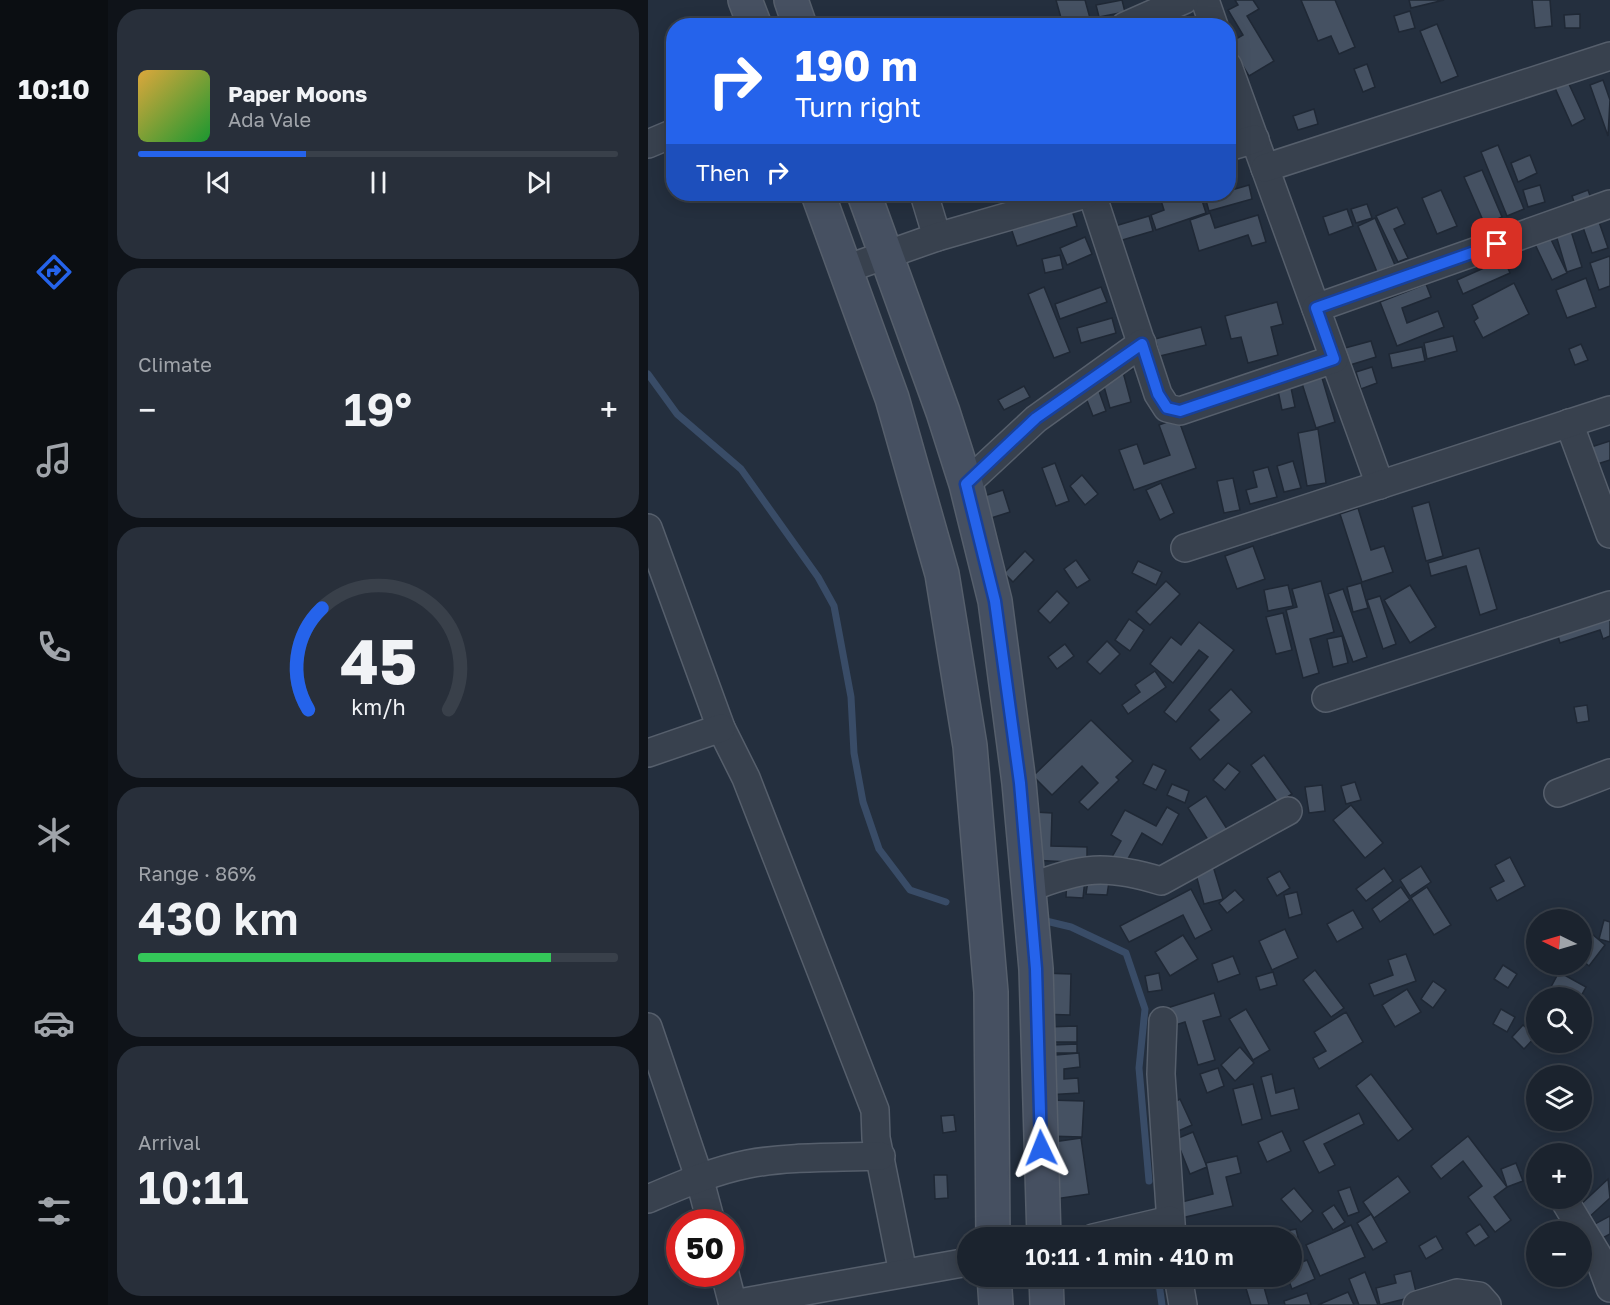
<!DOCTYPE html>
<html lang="en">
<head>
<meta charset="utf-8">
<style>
  :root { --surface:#1b232e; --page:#282f3a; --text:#f1f3f6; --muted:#a0a4aa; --line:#39404a; --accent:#2563eb }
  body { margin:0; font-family:"Golos Text",sans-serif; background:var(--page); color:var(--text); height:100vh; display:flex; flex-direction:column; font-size:22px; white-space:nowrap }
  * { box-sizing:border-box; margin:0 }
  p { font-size:20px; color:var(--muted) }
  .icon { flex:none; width:33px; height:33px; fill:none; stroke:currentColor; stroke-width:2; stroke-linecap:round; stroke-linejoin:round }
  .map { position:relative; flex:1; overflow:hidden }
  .side { display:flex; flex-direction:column; gap:9px; padding:9px; background:#0f1319; width:540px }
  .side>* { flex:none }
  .hud { position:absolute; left:18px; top:18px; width:570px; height:183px; border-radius:24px; box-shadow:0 3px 15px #0003,0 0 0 2px var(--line); background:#2563eb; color:#fff; overflow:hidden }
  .needle { width:39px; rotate:275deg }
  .buttons { position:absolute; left:878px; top:909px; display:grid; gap:12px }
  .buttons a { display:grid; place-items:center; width:66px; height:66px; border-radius:50%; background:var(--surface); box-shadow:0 3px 15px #0003,0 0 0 2px var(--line); font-size:30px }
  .speed { position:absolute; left:18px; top:1209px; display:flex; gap:12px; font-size:30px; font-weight:700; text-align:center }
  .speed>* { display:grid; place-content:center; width:78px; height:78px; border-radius:50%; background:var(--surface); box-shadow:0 3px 15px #0003,0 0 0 2px var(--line); line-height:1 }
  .speed .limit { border:9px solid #d22; background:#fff; color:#111 }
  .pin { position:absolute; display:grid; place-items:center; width:51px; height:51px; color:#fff; margin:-26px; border-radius:12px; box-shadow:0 3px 9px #0006 }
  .me { position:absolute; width:66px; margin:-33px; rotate:358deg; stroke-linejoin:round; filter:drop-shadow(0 0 4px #0008) }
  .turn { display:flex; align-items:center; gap:21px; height:126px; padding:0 30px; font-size:27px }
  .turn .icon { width:78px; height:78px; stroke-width:2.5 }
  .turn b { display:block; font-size:42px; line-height:51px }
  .then { display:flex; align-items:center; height:57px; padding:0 30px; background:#0003; gap:12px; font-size:22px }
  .big { font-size:45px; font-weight:600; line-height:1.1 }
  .side .card { flex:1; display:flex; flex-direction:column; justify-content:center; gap:9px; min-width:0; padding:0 21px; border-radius:24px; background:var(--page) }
  .side .dial { align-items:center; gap:0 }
  .dial svg { height:156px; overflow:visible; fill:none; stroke:var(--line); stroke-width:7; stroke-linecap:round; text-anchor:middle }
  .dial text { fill:var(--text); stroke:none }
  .song { display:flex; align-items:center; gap:18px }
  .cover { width:72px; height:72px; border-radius:9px; background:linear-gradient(135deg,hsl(40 70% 55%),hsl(130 70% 35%)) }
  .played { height:6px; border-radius:3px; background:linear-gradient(90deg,var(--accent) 35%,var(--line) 35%) }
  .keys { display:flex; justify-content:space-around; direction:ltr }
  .heat { display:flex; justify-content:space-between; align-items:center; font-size:33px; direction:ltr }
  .charge { height:9px; border-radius:4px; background:linear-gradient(90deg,#34c759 86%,var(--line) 0) }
  .trip { position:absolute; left:309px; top:1227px; width:345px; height:60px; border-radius:30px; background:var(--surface); box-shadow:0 3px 15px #0003,0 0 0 2px var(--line); font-weight:600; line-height:60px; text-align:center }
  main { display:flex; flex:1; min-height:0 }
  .tab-bar { display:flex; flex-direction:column; width:108px; justify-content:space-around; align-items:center; background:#0b0e12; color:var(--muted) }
  .tab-bar .icon { width:42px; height:42px }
  .tab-bar .active { color:var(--accent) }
  .tab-bar b { font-size:27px; color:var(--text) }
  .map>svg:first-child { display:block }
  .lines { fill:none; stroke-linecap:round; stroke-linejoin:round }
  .stream { stroke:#394c67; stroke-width:7 }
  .building { fill:#455162; stroke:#1f2835; stroke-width:1.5 }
  .minor-casing { stroke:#565f6c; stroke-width:30 }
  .secondary-casing { stroke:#565f6c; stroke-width:36 }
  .minor { stroke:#38414e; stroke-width:27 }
  .secondary { stroke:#465061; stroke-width:33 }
  .route-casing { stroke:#184099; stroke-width:15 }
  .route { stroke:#2563eb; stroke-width:10 }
</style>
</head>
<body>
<main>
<nav class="tab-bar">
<b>10:10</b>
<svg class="icon active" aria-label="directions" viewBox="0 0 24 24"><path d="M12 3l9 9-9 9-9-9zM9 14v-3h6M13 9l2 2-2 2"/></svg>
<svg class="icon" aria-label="music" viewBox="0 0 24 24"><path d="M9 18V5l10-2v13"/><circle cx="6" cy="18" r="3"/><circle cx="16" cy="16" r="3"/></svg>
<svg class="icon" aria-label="phone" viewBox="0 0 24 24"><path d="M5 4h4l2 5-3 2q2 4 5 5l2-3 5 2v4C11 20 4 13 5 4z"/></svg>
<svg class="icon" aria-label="climate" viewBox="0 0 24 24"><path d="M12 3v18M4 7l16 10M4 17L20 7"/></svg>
<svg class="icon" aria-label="car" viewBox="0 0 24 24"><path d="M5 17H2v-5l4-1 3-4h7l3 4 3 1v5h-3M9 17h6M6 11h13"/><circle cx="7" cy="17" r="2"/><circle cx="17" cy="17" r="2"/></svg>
<svg class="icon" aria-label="filters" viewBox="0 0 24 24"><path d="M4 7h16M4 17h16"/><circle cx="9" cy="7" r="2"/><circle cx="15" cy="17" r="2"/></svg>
</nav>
<section class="side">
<div class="card">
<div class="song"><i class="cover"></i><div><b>Paper Moons</b><p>Ada Vale</p></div></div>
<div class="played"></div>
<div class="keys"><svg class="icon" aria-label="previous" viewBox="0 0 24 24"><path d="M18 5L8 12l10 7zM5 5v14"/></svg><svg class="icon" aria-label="pause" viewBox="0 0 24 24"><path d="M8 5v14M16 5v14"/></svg><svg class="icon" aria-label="next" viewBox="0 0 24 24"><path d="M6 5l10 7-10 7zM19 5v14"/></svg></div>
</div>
<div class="card"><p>Climate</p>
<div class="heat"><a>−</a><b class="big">19°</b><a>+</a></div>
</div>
<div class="card dial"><svg viewBox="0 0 100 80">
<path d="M14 69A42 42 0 1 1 86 69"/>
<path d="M14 69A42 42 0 0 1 21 17" stroke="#2563eb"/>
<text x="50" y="56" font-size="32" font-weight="700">45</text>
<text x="50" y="72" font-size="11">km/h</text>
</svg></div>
<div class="card"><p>Range · 86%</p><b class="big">430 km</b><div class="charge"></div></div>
<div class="card"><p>Arrival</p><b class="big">10:11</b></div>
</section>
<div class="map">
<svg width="962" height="1305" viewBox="0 0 962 1305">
  <rect width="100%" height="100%" fill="#242f3e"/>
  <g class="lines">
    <g class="stream">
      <polyline points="0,374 29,414 93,469 170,577 186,606 203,697 206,753 215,802 231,849 262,890 298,902"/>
      <polyline points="398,921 423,927 478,953 497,1009 491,1068 501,1181"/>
      <polyline points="510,1276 514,1305"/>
    </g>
  </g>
  <g class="building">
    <polygon points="408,0 437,0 442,18 415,25"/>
    <polygon points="474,0 477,12 451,17 448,5"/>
    <polygon points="587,0 605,0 611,9 599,16 626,61 601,76 581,43 595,35 580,10 590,5"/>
    <polygon points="653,0 687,0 707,47 691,54 683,36 670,41"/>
    <polygon points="761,0 796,0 763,8"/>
    <polygon points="884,0 902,0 904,26 887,28"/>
    <polygon points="762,11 767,28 751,32 746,16"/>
    <polygon points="932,14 932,28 917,28 916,15"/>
    <polygon points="789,24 810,76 793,83 772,31"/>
    <polygon points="719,64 727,87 715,92 706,69"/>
    <polygon points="955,80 962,100 960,136 942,85"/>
    <polygon points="920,82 937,119 924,126 907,88"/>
    <polygon points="666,109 670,124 650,130 645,116"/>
    <polygon points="850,145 876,209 859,216 833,152"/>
    <polygon points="882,155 889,173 870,182 863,163"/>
    <polygon points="834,170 854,217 837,225 816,177"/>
    <polygon points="601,185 604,199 561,211 557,197 580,194 580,191"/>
    <polygon points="892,185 897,202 880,207 875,190"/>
    <polygon points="793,190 809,226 789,234 774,198"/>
    <polygon points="940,190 960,248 944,253 924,196"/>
    <polygon points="511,194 552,194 558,213 508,230 503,215 516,210"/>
    <polygon points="421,201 429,226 369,246 361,222"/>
    <polygon points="719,204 724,218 708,223 703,209"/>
    <polygon points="749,207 757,224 746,229 760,258 750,262 728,216"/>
    <polygon points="699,209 705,226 681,235 675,217"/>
    <polygon points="562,213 567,228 610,215 618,242 604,246 600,235 551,251 542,220"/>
    <polygon points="501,216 505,231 471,241 467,226"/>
    <polygon points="727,218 747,265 729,272 710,226"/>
    <polygon points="920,221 934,267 919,272 905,225"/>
    <polygon points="899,231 919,273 904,280 884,238"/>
    <polygon points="437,237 444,254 419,265 412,248"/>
    <polygon points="412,255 415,269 397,273 394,259"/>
    <polygon points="962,256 962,286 951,290 942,263"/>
    <polygon points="856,259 862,273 815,294 809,280"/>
    <polygon points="938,278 948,307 919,318 908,290"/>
    <polygon points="866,283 881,314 835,338 826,321 830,318 824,305"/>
    <polygon points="778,284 783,297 754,308 759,323 790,311 796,327 749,346 732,302"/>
    <polygon points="396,287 422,352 406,358 380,294"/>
    <polygon points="453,287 459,302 412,319 407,304"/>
    <polygon points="629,302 635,324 623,327 630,355 600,363 593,337 583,339 577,316"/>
    <polygon points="464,318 468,333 433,343 429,328"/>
    <polygon points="553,327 558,345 512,356 507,339"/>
    <polygon points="805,336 809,351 779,359 776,343"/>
    <polygon points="723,341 728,357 702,365 697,348"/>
    <polygon points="933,344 940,360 927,365 921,349"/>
    <polygon points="774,347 777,361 744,368 741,354"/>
    <polygon points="480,352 485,369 475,372 483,402 462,408 455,383"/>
    <polygon points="724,367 729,383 713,389 708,372"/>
    <polygon points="672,371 687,422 668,428 652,377"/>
    <polygon points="447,380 458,411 445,416 433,385"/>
    <polygon points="642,383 647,407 634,410 629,386"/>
    <polygon points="376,386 382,397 356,410 350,400"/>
    <polygon points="530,418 548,468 486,490 471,450 489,444 496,464 522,455 511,425"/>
    <polygon points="670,429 678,483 659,486 650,433"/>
    <polygon points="962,441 962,460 946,465 940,448"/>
    <polygon points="645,461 653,488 636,492 629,466"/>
    <polygon points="407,463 421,501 408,506 394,468"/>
    <polygon points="620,467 629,497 602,504 598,490 609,487 605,471"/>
    <polygon points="434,475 450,494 437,505 422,486"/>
    <polygon points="585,478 592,510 576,513 569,481"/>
    <polygon points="513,483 526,513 512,520 498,490"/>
    <polygon points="355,490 362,512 340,519 333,497"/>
    <polygon points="781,502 795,556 778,561 764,507"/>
    <polygon points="710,508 723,550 736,546 745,572 714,582 692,514"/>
    <polygon points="605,546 617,579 589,589 577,556"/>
    <polygon points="831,548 849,609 832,615 818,566 783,576 780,563"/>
    <polygon points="377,551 386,560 365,582 356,573"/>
    <polygon points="428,560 442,580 429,588 416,569"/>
    <polygon points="490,561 514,572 508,585 484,573"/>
    <polygon points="518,581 532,594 502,625 488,612"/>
    <polygon points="673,581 686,632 662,639 671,673 655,678 638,610 649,607 644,589"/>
    <polygon points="713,583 720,608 705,612 699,587"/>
    <polygon points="640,585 645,606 620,611 616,590"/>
    <polygon points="762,585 788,627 762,643 736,600"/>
    <polygon points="695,589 719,657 705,662 680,594"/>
    <polygon points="409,591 421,603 402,623 390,611"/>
    <polygon points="732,596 748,644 735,649 719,600"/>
    <polygon points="962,608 962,636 955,639 952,630 912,643 907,625"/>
    <polygon points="635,613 644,650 628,654 618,617"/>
    <polygon points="481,619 496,630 482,651 467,640"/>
    <polygon points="551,622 586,650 528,722 516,712 560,657 551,650 525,683 502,664 523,637 533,645"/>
    <polygon points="694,636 700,663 685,667 679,639"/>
    <polygon points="459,641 472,654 452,674 439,662"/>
    <polygon points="417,644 426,656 409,669 400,657"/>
    <polygon points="507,671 518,687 480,714 474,705 492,692 487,685"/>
    <polygon points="583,689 604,712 552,760 542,748 571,720 561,710"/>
    <polygon points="939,705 941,721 929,723 926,707"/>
    <polygon points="443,720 485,761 468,777 471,780 440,810 431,802 450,783 434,766 404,795 385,776"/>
    <polygon points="616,755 644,794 630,803 603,765"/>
    <polygon points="580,763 592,772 577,790 565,780"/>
    <polygon points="505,764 518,770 508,790 495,784"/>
    <polygon points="707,782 713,800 698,804 693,786"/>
    <polygon points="524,784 541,791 537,803 519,795"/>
    <polygon points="674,785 677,811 661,813 657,787"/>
    <polygon points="558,796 581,832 562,843 540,808"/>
    <polygon points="703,805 735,843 717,858 685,820"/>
    <polygon points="519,807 531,814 514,845 494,833 477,864 464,857 473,841 463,835 477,810 508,826"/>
    <polygon points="386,812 404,813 403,846 439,847 439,863 384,860"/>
    <polygon points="862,857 877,886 849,901 842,888 856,881 847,865"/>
    <polygon points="565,866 575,899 556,904 547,871"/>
    <polygon points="773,866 783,882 762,896 752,880"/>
    <polygon points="736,868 745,881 718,901 708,889"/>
    <polygon points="632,871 642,888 629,896 619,878"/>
    <polygon points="419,878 437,879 435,898 418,897"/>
    <polygon points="440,880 461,882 459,895 438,894"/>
    <polygon points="753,887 762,900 732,922 724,909"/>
    <polygon points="779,887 803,925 786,935 763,898"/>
    <polygon points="543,889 564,930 547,939 535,915 481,942 472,926"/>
    <polygon points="587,890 596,900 579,913 571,903"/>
    <polygon points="649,892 654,914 641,918 636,895"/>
    <polygon points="705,910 715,928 689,942 679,924"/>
    <polygon points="956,920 962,922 962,942 951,939"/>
    <polygon points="637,929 650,958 624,970 611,941"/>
    <polygon points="944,934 957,945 941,966 933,959 933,948"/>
    <polygon points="535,935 550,959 522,976 507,952"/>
    <polygon points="758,954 768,981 726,996 721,984 745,975 740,960"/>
    <polygon points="585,956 592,974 570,982 564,964"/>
    <polygon points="855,965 869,974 860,988 846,979"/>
    <polygon points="667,970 696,1008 683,1017 655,980"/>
    <polygon points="625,972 629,985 612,990 608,977"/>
    <polygon points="911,972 938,987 932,998 922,998 903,987"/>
    <polygon points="393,973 423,974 422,1015 392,1014"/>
    <polygon points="511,973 514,990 500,992 497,976"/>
    <polygon points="785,981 798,990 785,1008 773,999"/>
    <polygon points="759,989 773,1012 747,1027 734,1005"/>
    <polygon points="566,993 573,1016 555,1021 567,1060 550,1065 537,1022 515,1029 510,1011"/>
    <polygon points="598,1009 622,1050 605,1060 581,1019"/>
    <polygon points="853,1009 867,1017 859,1032 845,1024"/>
    <polygon points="698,1012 715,1042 671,1069 665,1058 678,1051 666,1032"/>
    <polygon points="875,1025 888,1036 876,1049 864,1037"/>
    <polygon points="429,1026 429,1042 397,1042 397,1027"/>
    <polygon points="429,1044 429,1053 404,1053 404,1045"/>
    <polygon points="592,1047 606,1063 587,1081 573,1065"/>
    <polygon points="431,1053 432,1067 416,1069 416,1079 430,1078 431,1093 398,1095 396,1056"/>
    <polygon points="570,1068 576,1086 559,1093 552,1074"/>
    <polygon points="624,1074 628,1093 646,1088 651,1109 623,1116 613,1077"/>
    <polygon points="723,1074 765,1129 750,1141 708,1086"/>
    <polygon points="605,1084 614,1119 594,1125 585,1089"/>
    <polygon points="532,1099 544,1125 528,1132 517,1107"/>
    <polygon points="400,1100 436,1101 434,1137 399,1136"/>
    <polygon points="711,1113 716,1124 676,1144 687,1165 671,1173 655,1141"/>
    <polygon points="306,1115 308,1131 295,1133 293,1116"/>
    <polygon points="634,1131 643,1151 619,1162 610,1142"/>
    <polygon points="545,1132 559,1167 542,1174 528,1139"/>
    <polygon points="820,1136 859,1187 846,1197 863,1220 847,1232 820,1197 834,1186 815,1161 793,1179 783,1166"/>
    <polygon points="433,1138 441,1194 407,1199 398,1143"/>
    <polygon points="589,1156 593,1173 578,1177 585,1206 529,1219 526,1204 565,1194 558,1163"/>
    <polygon points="868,1163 875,1181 859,1187 853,1169"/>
    <polygon points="286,1175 299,1175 300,1198 287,1199"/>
    <polygon points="750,1176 762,1192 726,1218 715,1202"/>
    <polygon points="960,1179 962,1198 939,1219 929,1208"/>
    <polygon points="702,1187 711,1212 700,1216 690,1191"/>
    <polygon points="646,1188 665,1211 653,1222 633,1199"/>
    <polygon points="686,1205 697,1222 685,1230 674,1213"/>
    <polygon points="723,1214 739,1242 725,1250 709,1223"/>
    <polygon points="962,1216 962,1234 951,1240 943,1226"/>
    <polygon points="832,1224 841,1237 827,1246 818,1233"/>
    <polygon points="703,1225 717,1257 672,1276 658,1245"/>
    <polygon points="648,1229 655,1258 644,1261 644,1238 634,1238 633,1232"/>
    <polygon points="788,1236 795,1249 778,1259 771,1246"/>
    <polygon points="659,1260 667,1279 644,1289 639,1276 644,1276 644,1266"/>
    <polygon points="763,1271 769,1296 732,1305 728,1288 748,1283 746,1275"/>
    <polygon points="717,1272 730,1305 711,1305 701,1279"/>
    <polygon points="614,1280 621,1305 603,1305 597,1285"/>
    <polygon points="700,1292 706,1305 670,1305"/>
    <polygon points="659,1293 663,1305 637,1305 636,1301"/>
  </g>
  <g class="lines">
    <g class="minor-casing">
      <g id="minor">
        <polyline points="557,0 566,26"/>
        <polyline points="477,26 536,0"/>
        <polyline points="580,66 732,485"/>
        <polyline points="0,144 26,133"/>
        <polyline points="580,147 607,139"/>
        <polyline points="617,168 962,56"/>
        <polyline points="276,194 289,237"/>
        <polyline points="444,194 510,394 519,408 532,411 686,359"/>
        <polyline points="198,269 289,237 438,194"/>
        <polyline points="668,308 962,204"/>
        <polyline points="921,423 962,534"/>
        <polyline points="318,484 388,419 494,343"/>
        <polyline points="0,528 73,728 98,778 227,1110 228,1138 255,1273"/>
        <polyline points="537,548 962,410"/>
        <polyline points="678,698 962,605"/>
        <polyline points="0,753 73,728"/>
        <polyline points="910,793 962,773"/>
        <path d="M381,888C434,867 457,864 513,881L640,811"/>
        <polyline points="515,1021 513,1074 524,1238"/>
        <polyline points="0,1027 51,1177 63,1222"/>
        <polyline points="915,1198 950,1256 962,1288"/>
        <path d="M0,1199C33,1185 65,1171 100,1164C143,1156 189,1158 233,1156"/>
        <polyline points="445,1238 522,1220"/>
        <polyline points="77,1274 85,1305"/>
        <polyline points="530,1276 535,1305"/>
        <polyline points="85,1304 320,1262"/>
        <polyline points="769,1305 809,1293 831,1296 839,1305"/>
      </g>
    </g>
    <g class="secondary-casing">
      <g id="secondary">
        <polyline points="97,0 107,26"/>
        <polyline points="143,0 152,26"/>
        <polyline points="170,194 244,398 294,574 322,746 343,992 345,1238"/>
        <polyline points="216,194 295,412 318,484 347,601 371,783 388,969 396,1238"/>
        <polyline points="346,1276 348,1305"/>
        <polyline points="398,1276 399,1305"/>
      </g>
    </g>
    <use href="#minor" class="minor"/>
    <use href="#secondary" class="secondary"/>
  </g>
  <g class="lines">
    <g class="route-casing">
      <polyline id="route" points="393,1148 388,969 372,783 347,601 318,484 388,418 494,344 510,394 519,408 532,411 686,359 668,308 849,244"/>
    </g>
    <use href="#route" class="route"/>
  </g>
</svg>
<div class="buttons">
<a><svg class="needle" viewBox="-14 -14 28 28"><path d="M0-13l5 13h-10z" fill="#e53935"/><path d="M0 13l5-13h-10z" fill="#a0a4aa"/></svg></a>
<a><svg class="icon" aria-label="search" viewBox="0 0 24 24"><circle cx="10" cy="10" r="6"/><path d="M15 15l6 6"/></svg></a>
<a><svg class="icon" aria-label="layers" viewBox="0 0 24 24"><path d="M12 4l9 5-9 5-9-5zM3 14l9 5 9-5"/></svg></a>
<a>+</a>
<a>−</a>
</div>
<div class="speed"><div class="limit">50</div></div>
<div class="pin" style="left:849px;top:244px;background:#d93025"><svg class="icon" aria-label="arrive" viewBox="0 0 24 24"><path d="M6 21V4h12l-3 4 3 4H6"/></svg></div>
<svg class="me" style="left:393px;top:1148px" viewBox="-20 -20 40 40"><path d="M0-17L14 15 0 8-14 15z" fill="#2563eb" stroke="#fff" stroke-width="4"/></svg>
<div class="trip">10:11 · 1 min · 410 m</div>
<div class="hud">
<div class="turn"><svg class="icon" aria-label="right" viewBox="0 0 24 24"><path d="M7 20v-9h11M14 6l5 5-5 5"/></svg><div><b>190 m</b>Turn right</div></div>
<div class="then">Then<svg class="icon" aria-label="right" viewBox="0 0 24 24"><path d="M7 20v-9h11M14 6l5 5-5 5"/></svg></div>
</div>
</div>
</main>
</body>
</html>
